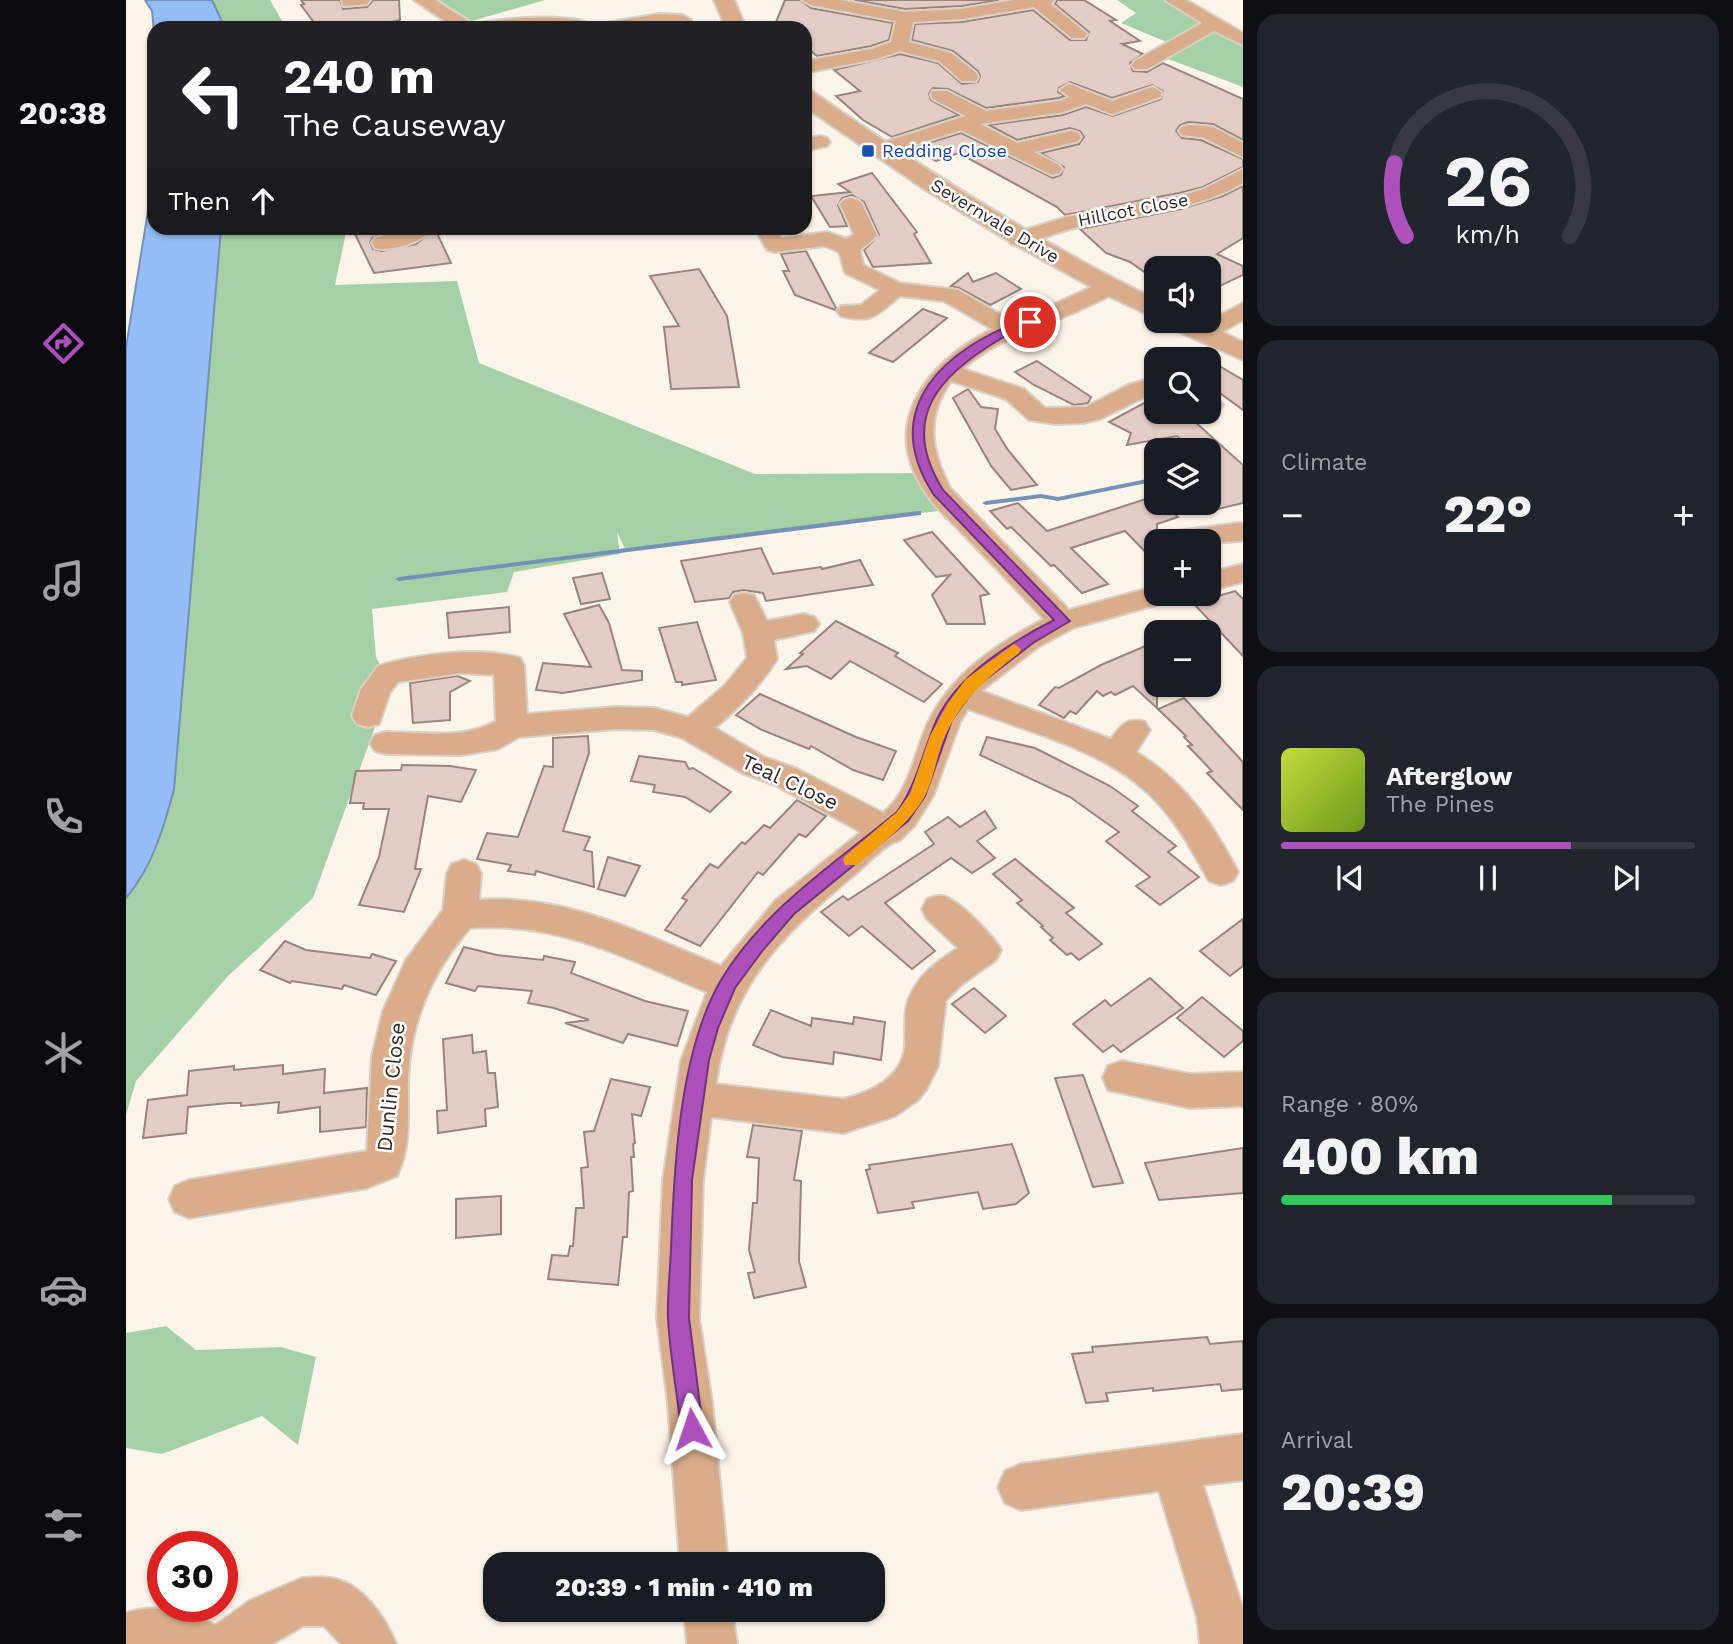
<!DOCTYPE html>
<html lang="en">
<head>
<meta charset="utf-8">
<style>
  :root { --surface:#171b24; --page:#20242c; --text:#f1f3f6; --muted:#9ea1a6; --line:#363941; --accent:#ac50bb }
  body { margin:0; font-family:"Work Sans",sans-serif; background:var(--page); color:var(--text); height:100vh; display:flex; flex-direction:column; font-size:26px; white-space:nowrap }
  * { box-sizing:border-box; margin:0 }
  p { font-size:23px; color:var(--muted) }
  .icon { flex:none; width:38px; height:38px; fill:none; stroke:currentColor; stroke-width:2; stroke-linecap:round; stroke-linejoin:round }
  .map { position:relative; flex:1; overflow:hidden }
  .sheet { display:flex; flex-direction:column; gap:14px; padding:14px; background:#0d0f14; width:490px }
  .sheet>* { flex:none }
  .banner { position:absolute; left:21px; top:21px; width:665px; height:214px; border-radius:21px; box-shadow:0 2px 5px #0004; background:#202124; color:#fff; overflow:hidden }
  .controls { position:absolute; left:1018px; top:256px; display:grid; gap:14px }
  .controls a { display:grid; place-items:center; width:77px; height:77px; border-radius:14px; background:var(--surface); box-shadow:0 2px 5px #0004; font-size:35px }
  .speed { position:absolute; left:21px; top:1531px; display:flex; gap:14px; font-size:35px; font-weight:700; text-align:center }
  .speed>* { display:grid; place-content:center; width:91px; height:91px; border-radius:50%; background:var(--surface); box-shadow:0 2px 5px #0004; line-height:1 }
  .speed .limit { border:10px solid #d22; background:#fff; color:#111 }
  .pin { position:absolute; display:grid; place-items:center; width:60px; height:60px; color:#fff; margin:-30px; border:4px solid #fff; border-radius:50%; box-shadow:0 2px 7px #0007 }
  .me { position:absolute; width:77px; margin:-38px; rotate:355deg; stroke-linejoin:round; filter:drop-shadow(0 0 5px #0008) }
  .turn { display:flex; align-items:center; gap:24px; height:147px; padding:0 21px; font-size:32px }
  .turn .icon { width:91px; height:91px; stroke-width:2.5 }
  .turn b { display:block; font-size:49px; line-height:60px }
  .then { display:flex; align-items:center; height:66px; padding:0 21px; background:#0003; gap:14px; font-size:26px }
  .big { font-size:52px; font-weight:800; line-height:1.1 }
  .sheet .tile { flex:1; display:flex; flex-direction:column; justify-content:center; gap:10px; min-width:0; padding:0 24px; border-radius:21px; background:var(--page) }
  .sheet .dial { align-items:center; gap:0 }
  .dial svg { height:182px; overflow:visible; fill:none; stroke:var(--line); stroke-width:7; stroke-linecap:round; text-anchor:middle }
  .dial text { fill:var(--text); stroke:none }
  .song { display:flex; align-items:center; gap:21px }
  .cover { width:84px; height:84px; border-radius:10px; background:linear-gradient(135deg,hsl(70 70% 55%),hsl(80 70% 35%)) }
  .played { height:7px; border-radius:4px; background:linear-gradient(90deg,var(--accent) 70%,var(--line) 70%) }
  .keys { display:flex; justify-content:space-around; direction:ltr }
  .heat { display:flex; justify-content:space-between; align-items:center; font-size:38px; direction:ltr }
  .charge { height:10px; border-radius:5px; background:linear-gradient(90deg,#34c759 80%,var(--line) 0) }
  .trip { position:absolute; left:357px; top:1552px; width:402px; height:70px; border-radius:21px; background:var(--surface); box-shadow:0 2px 5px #0004; font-weight:800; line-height:70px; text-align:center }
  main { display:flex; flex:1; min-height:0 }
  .dock { display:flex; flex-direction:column; width:126px; justify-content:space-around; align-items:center; background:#090b0e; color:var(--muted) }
  .dock .icon { width:49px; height:49px }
  .dock .active { color:var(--accent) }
  .dock b { font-size:32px; color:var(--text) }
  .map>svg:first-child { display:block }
  .green { fill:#a5d1a7 }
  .water { fill:#93bef7; stroke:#7591b7; stroke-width:2 }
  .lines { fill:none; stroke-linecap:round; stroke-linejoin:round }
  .stream { fill:#7591b7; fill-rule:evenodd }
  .building { fill:#e4cdc5; stroke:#9a857e; stroke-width:2 }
  .minor-casing { stroke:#d9d0c6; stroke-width:4 }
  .tertiary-casing { stroke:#d9d0c6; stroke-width:4 }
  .minor { fill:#daae8c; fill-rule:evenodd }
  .tertiary { fill:#daae8c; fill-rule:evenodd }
  .route { fill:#ac50bb; stroke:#70347a; stroke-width:2 }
  .slow { fill:#f59e0b }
  .transit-dot { fill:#1a4fb4; stroke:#fff; stroke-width:2.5 }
  .labels { text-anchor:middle; stroke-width:5; stroke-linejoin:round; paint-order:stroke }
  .far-transit-label { font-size:18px; fill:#164399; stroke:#fff; text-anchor:start }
  .far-street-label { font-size:18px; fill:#2f2923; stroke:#fff }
  .street-label { font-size:21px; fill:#2f2923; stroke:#fff }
</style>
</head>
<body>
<main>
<nav class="dock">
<b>20:38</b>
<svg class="icon active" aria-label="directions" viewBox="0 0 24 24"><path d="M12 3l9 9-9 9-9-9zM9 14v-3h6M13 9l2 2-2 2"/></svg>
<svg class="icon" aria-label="music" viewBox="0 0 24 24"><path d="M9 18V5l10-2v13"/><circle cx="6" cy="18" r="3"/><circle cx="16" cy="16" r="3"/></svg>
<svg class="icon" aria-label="phone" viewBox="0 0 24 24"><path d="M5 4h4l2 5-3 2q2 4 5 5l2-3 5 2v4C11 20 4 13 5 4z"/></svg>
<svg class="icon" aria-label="climate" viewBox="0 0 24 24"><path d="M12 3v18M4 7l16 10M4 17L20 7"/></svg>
<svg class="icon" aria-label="car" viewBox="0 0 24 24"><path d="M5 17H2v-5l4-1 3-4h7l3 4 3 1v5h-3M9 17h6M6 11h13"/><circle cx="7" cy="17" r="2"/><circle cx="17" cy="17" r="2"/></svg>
<svg class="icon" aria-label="filters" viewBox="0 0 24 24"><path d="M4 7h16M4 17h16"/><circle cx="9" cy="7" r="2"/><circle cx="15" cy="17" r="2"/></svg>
</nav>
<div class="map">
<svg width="1117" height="1644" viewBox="0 0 1117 1644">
  <rect width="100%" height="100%" fill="#fef5ea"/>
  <g class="green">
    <polygon points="86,0 144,0 156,21 157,28 99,28"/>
    <polygon points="313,0 419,0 346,21"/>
    <polygon points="991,0 1048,0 1087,24 1050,46 995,23 1010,13"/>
    <polygon points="1087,29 1117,42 1117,87 1037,57"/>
    <polygon points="95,228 221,228 209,285 331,281 353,363 629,474 800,473 829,509 499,549 491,532 494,554 388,572 381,592 246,609 250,657 255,667 233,719 249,727 187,898 102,976 10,1081 0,1115 0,898 10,886 48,789"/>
    <polygon points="40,1326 70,1350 155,1347 190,1357 172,1445 136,1416 36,1454 0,1448 0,1333"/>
  </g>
  <g class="water">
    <polygon points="19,0 86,0 99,28 28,28 28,33 26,11"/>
    <path d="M28,174V228H95L48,789C38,827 26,868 0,898V347Z"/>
  </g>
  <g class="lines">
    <g class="stream">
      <polygon points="1031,477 1031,481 932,501 915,498 860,505 856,503 860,501 915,494 932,497"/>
      <polygon points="792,511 795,511 795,515 273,581 269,579 273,577"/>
    </g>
  </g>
  <g class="building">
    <polygon points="175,0 214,0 217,9 241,7 247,0 273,0 274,20 237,28 192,28 175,5 178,4"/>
    <polygon points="659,0 674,0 685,8 767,23 763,40 745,46 691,56 679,46 679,28 648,27"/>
    <polygon points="728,0 873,0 836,6 779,9"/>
    <polygon points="931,0 958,0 990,20 984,21 1014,41 996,44 1017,54 1004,63 1007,71 1021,72 1037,63 1117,99 1117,140 1087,124 1062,122 1054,125 1050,131 1056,138 1075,140 1117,159 1117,167 1077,187 1053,193 939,215 931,207 833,153 810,161 786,148 835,133 927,178 935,175 938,167 915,153 953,144 958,137 954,131 944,128 891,140 863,125 937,115 960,107 987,116 1035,99 1037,91 1026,85 986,98 944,82 933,88 932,92 939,96 933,98 860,108 822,89 807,88 803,94 805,100 833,115 766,137 737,120 710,96 734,91 708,70 774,54 812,63 836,84 852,82 854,76 852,71 827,51 786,40 789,24 836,22 907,10 944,40 960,40 963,32 929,4"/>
    <polygon points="746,173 791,232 788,234 805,263 747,267 738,250 753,235 738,202 726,195 716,198 712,205 721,226 704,227 685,196 724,192 712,184"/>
    <polygon points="1117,186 1117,238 1091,254 1117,266 1117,275 1083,291 1083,268 1031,268 1031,281 1004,262 980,253 954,229 1055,209 1097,196"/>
    <polygon points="226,228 275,228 247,237 244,242 247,249 256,251 290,244 309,229 325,263 248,273"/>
    <polygon points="680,251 710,308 709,310 669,295 657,271 663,271 655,254"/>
    <polygon points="573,269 601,316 613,387 545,389 538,327 553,326 524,276"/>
    <polygon points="842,273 847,282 870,273 895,289 864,305 833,288 825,286"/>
    <polygon points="797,309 821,318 767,362 743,353"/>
    <polygon points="1083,360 1117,380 1117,410 1083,385"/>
    <polygon points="911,361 965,397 962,403 948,405 908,385 889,372"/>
    <polygon points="842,389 855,407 872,409 869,429 882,450 911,485 885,490 865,466 827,398"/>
    <polygon points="1031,396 1031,411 1057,411 1117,465 1117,503 1083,511 1083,450 1066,450 1051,436 1001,445 1005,433 983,422"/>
    <polygon points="1029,496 1031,502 1036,502 1052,517 1031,524 1031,564 999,531 945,548 982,584 956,593 928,565 925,566 885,527 881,529 864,511 892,503 921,531"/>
    <polygon points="806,532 863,594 854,596 859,624 821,624 806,595 824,575 810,577 778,540"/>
    <polygon points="635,548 647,574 695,567 696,569 734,560 747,585 640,601 637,593 617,590 607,592 603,598 569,602 555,561"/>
    <polygon points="476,573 484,599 455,604 447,578"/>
    <polygon points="1109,591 1117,599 1117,656 1067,603"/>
    <polygon points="473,605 483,623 496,670 516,671 516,680 437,693 410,690 417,663 465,667 438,614"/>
    <polygon points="383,607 384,632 323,638 321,613"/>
    <polygon points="710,621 772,653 769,656 816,684 798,702 724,661 705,679 681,666 660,669 677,654 674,653"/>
    <polygon points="571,622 590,680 556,685 556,682 550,682 533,628"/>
    <polygon points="1031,641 1031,708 1007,686 989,695 985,692 977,696 971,691 950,714 944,711 938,718 913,705 929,687 933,688 975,665"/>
    <polygon points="331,676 344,681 324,692 324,720 287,723 284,683"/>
    <polygon points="634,694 730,737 770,751 757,780 727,770 685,746 683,749 636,730 610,715"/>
    <polygon points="1058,698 1117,762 1117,810 1081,773 1086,771 1062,746 1066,745 1058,737 1060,736 1032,709"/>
    <polygon points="462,736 463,753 437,831 464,837 458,850 466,852 468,887 410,871 409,875 382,871 385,865 351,859 361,833 392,837 418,766 427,767 427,738"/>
    <polygon points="861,737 909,748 984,786 1012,806 1006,811 1050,846 1042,852 1073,877 1034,905 1010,886 1024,877 980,841 993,832 944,797 854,755"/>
    <polygon points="513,756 559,762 563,769 567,768 605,792 584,812 559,797 527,792 529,785 505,781"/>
    <polygon points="276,765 324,766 350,770 335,802 302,796 289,869 295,869 278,912 233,905 253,857 263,809 237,809 238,803 224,803 230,771 275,770"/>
    <polygon points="671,800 700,816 680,837 673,834 637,875 632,872 574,946 539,930 561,900 556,898 584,864 592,868 616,842 619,844 638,825 644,828"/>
    <polygon points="859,811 870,828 851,841 869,858 846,873 825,858 759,903 809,951 786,969 736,926 723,936 695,912 717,896 722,900 808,844 799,832 822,817 834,827"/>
    <polygon points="482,857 514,866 499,896 472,889"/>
    <polygon points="889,859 948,908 940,913 976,944 953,960 945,953 941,955 924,940 927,938 915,927 917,926 891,903 896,900 867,874"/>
    <polygon points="1117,919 1117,966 1104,976 1074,951"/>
    <polygon points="159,941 180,950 244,958 246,954 270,961 250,995 218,985 216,989 166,981 164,983 134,970"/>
    <polygon points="338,947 371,955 417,960 418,956 449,962 445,973 519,1001 562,1011 551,1046 502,1034 497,1043 439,1023 463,1020 428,1008 402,1003 406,991 352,986 349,991 320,983"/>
    <polygon points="1024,978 1057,1008 995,1052 987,1045 977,1052 947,1024 979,1000 985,1006"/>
    <polygon points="848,988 880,1016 859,1033 826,1004"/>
    <polygon points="1076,997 1117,1031 1117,1041 1098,1057 1051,1018"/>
    <polygon points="645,1010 685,1026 686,1018 727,1024 728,1017 759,1022 755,1060 708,1052 707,1064 656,1057 627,1045"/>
    <polygon points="346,1035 347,1053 360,1051 362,1073 369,1073 372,1107 359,1109 360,1126 312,1133 311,1111 321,1110 317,1039"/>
    <polygon points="157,1065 157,1074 199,1069 198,1093 241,1088 240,1127 194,1132 194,1107 152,1113 153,1102 115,1106 115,1103 103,1103 62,1107 60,1133 17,1138 22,1100 61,1095 63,1071 108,1066 108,1070"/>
    <polygon points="957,1075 997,1183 967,1187 929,1078"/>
    <polygon points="485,1079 524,1087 515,1116 506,1114 509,1143 507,1144 508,1157 505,1157 507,1191 503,1192 501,1237 497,1237 492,1285 422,1279 426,1255 442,1256 444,1246 447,1246 450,1208 458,1208 455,1168 462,1167 458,1132 468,1131"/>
    <polygon points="627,1125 676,1131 668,1180 675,1181 673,1261 680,1287 628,1298 622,1273 629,1272 623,1250 627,1203 631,1203 633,1158 621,1157"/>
    <polygon points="886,1144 903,1193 890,1204 857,1209 852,1192 786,1202 788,1208 752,1213 740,1170 744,1169 743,1165"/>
    <polygon points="1117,1148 1117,1193 1033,1200 1019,1163"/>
    <polygon points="375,1196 375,1234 330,1238 330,1199"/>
    <polygon points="1081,1337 1084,1344 1117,1341 1117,1389 1096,1391 1094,1384 1027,1391 1027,1388 980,1393 982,1401 960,1403 946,1354 967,1352 966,1347"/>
  </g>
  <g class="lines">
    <g class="minor-casing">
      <g id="minor">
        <polygon points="216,0 244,0 241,4 217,6"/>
        <path d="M288,0H309L348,25C370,18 454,11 470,28H329Z"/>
        <polygon points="676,0 714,0 779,12 836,9 888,0 928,0 925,4 961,34 958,38 946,38 908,7 836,19 787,22 783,42 825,53 850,73 852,77 850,81 836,81 813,61 774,51 750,59 683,72 679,71 679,61 746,49 765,42 770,21 685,5"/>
        <polygon points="1039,0 1060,0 1117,33 1117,45 1088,31 1021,69 1009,69 1006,65 1009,61 1076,23"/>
        <polygon points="533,14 556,15 565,20 556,25 471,28 480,23"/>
        <polygon points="943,84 986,101 1027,87 1036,93 1034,97 986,114 960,104 937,112 854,124 891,143 945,131 952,133 955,137 952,141 908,152 933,165 936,169 933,173 926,175 835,130 753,156 746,154 743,150 746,146 840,116 807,99 805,95 807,91 821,91 860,111 934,101 944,97 934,90"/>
        <polygon points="1063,125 1087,127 1117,143 1117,157 1076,137 1056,135 1053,131 1056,127"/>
        <polygon points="694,136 701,138 704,142 701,146 679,151 679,139"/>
        <path d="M1117,169V183C1063,214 1004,213 945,229C927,233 911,241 893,246L885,244L882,239L885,234L941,217L1054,196L1078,189Z"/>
        <path d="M725,198L732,200L736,204L751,236L734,250L737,265L774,283L832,290L884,320L922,307L974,283H990L993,288L990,293C972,301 954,311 935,318C900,333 866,342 837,369L898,389L919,408L960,407L1002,385L1031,377V391L974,419L957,423L930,424L903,420L880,399L825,381C799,417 805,450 824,488L943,610L1031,586V593H1052L1048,600L947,628L912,647L855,691L985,739C995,725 1000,717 1019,722L1024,730L1010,752C1059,782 1086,822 1112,872L1107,881L1095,885L1083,881C1069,856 1056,831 1037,809C990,752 908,734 842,709L834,722L807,796L789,825L774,840C757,845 741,865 727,876C655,936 603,986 590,1084L717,1099C744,1093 776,1078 779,1047C780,1030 777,1013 783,998C793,974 811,962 832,948L801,919L796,909L801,899C807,897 811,895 817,896C833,900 867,935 875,950L870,960L835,985L820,1000L812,1066L800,1090L792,1100L769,1116L717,1133L585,1117L577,1180L573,1318L586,1403L602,1564H554L542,1403L531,1318L537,1180L555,1061L581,992C501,959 433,921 344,928C306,972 284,1022 282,1080C281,1115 286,1143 271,1176L241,1188L63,1218L49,1212L43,1199L49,1186L63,1180L241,1151L246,1056L257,1011L280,960L317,910L321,873L326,864L338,860L350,864L355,873L353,900C439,893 518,935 595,966L650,900L735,832L649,785L616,773L556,738L528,730L490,729L393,737L372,749L335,755L260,754L249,751L244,743L249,735L260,732C296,732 338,740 370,721L368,675L335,673L272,682L264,692L253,724L242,727L231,724L226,716L235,689L252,666C292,654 354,646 394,658L398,665L401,714L490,707L528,708L562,717L599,685L621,658L617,633L604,602L608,595L618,593L628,595L641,621L678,614L688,617L693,624L688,631L648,640L651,659C634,687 613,707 589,728L638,757L671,769L757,813C786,790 788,748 805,717C828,672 874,642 918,619C891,590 864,562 837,534C825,521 810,509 801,495C751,423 801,363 866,329L818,301L774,296C751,315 746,324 715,316L711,311L715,306L735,305L754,290L719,273L713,252L699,246L649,252L641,250L629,228H650L656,238L701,232L721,239L728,234L714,204L718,200Z"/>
        <path d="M282,228H307C297,242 266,252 249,248L246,243L249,238Z"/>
        <polygon points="1117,303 1117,320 1084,339 1068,339 1064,334 1068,329"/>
        <polygon points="1083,397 1092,399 1097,405 1093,410 1079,411 1083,411"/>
        <polygon points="1114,523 1117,524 1117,540 1114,541 1083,543 1083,541 1049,541 1046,537 1050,531"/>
        <polygon points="1117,564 1117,582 1083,591 1083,573"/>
        <polygon points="996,1061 1064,1074 1117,1072 1117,1106 1064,1108 982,1090 977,1078 982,1066"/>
        <polygon points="1117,1434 1117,1480 1077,1485 1117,1609 1117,1644 1074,1644 1071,1617 1033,1491 895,1510 879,1503 872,1487 879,1471 895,1464"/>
        <path d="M176,1578C185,1578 195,1576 204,1578C236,1582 259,1617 270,1644H215L198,1626H177L146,1644H0V1613C33,1602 59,1613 90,1625L123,1601Z"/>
        <polygon points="558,1610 606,1610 611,1644 561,1644"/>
      </g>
    </g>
    <g class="tertiary-casing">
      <g id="tertiary">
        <polygon points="588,0 608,0 620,28 600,28"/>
        <path d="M679,90L687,92C797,169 910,241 1031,300V319L976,293L886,243L798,189L679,107Z"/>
        <polygon points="1036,320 1071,320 1117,342 1117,360 1039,326"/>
      </g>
    </g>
    <use href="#minor" class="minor"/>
    <use href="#tertiary" class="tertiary"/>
  </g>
  <path class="route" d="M900,319L909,322C900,329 886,332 876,338C813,375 772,418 817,490L944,621L907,643L850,687L826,720L799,796L782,821L668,914L637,950L609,988L592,1028L583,1060L566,1180L563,1318L577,1429L574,1437L566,1440L558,1437L555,1429C551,1393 544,1355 542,1319C541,1296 544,1272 545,1249C548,1168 553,1052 595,980C637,910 709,863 771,812C791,784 797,751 811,719C833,674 885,642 928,620L808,495C751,408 819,348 900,319Z"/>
  <path class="slow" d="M888,644L895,649L893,653C862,677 836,699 819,736C810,756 808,782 796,801C779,827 754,845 731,865H719L717,860L719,856L771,812L784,794L804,736L822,703L840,679Z"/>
  <rect class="transit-dot" x="735" y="144" width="14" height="14" rx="3.5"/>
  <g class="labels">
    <g class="far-transit-label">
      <text x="756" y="157">Redding Close</text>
    </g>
    <g class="far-street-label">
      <text transform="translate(1007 210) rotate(-11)" y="6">Hillcot Close</text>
      <text transform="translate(869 221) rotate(31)" y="6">Severnvale Drive</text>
    </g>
    <g class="street-label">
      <text transform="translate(664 782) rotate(25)" y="7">Teal Close</text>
      <text transform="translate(265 1087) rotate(-84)" y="7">Dunlin Close</text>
    </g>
  </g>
</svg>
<div class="controls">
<a><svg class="icon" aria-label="sound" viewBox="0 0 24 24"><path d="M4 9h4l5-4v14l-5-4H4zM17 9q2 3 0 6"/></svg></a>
<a><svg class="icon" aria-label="search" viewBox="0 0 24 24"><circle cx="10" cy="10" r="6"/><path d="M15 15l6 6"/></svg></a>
<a><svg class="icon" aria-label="layers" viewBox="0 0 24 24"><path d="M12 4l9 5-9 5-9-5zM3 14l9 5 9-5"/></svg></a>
<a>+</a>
<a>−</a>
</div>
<div class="speed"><div class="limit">30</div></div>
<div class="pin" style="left:904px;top:322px;background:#d93025"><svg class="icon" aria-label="arrive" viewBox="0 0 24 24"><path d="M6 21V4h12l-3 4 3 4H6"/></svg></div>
<svg class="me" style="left:566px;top:1429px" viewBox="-20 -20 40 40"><path d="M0-17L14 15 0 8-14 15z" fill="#ac50bb" stroke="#fff" stroke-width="4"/></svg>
<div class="trip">20:39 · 1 min · 410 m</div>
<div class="banner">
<div class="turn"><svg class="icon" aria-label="left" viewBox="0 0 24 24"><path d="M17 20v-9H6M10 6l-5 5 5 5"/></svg><div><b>240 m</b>The Causeway</div></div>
<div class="then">Then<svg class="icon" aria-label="ahead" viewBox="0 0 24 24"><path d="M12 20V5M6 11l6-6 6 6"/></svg></div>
</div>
</div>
<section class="sheet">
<div class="tile dial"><svg viewBox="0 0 100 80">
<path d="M14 69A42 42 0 1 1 86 69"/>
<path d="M14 69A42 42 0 0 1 9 37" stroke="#ac50bb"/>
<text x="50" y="56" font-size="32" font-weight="700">26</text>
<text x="50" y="72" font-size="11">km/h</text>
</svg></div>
<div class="tile"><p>Climate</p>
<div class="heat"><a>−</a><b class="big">22°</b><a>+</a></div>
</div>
<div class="tile">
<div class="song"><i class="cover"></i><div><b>Afterglow</b><p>The Pines</p></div></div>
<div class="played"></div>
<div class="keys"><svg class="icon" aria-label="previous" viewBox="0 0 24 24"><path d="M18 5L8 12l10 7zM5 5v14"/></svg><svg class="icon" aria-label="pause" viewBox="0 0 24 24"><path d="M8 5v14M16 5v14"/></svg><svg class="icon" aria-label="next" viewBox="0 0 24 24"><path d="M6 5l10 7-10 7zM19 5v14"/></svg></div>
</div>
<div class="tile"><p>Range · 80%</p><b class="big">400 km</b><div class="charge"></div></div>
<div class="tile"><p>Arrival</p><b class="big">20:39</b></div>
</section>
</main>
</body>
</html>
